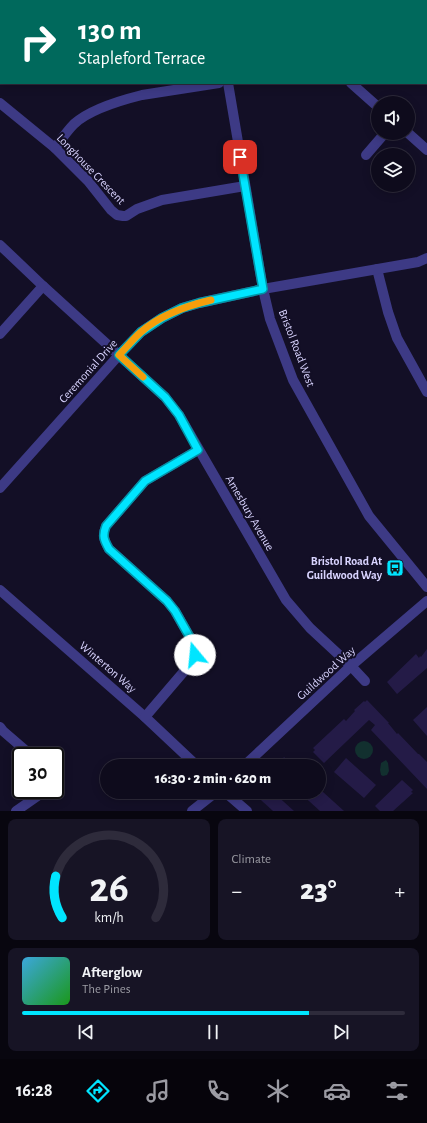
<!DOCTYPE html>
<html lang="en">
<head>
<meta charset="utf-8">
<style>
  :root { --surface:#0e0b1c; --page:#171425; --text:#f1f3f6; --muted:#9b9ba3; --line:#2e2b3b; --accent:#00e5ff }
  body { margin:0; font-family:"Alegreya Sans",sans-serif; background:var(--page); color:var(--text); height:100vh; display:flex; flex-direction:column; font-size:15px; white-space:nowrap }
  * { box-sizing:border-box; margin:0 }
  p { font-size:13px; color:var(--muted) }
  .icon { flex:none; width:22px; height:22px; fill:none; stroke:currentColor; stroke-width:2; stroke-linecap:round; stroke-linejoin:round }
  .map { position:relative; height:811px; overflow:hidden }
  .side { display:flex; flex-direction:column; gap:8px; padding:8px; background:#08060f; flex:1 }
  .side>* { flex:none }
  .guide { position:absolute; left:0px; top:0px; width:427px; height:84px; box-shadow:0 2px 10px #0003,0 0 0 1px var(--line); background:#00695c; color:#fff; overflow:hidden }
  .fabs { position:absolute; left:371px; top:96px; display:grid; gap:8px }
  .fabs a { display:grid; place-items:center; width:44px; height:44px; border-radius:50%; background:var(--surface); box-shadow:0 2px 10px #0003,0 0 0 1px var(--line); font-size:20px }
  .speed { position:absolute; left:12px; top:747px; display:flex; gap:8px; font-size:20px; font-weight:700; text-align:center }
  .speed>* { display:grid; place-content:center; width:52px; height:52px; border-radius:50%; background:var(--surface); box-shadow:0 2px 10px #0003,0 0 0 1px var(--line); line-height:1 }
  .speed .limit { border:2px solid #111; border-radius:6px; background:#fff; color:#111 }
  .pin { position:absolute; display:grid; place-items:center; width:34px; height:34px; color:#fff; margin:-17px; border-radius:8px; box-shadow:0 2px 6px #0006 }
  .me { position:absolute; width:44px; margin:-22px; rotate:343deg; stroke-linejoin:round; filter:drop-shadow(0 0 3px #0008) }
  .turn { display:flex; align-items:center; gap:14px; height:84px; padding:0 12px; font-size:18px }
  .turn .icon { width:52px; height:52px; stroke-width:2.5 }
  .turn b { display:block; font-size:28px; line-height:34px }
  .big { font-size:30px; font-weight:800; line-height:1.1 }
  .side .tile { flex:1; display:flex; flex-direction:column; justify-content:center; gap:6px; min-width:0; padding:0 14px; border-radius:8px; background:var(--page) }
  .side .dial { align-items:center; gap:0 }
  .dial svg { height:104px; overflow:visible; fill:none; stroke:var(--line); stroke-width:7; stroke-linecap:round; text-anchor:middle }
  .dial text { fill:var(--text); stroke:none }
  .song { display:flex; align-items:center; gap:12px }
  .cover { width:48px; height:48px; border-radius:6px; background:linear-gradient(135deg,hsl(200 70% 55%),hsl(120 70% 35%)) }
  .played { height:4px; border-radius:2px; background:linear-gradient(90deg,var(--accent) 75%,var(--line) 75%) }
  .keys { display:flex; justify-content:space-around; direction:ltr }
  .heat { display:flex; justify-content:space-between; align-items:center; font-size:22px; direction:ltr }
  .side .tiles { flex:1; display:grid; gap:8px; grid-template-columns:1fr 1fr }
  .tile:last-child { grid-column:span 2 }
  .trip { position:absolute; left:100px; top:759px; width:226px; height:40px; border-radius:20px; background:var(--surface); box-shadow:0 2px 10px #0003,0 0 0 1px var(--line); font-weight:800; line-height:40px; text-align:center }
  .dock { display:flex; height:64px; justify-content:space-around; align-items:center; background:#06040b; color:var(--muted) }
  .dock .icon { width:28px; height:28px }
  .dock .current { color:var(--accent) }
  .dock b { font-size:18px; color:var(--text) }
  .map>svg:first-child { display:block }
  .green { fill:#12302f }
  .building { fill:#241b47 }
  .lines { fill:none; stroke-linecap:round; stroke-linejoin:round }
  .minor { stroke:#3d3a85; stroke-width:10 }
  .route-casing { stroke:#0095a6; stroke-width:10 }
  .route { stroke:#00e5ff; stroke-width:7 }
  .slow { stroke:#f59e0b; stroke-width:7 }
  .labels { text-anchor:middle; stroke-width:4; stroke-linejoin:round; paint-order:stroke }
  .street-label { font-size:12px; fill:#d9d4ff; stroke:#130f26 }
  .poi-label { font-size:12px; font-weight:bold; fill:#d9d4ff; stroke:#130f26; text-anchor:end }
</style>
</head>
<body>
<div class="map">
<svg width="427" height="811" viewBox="0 0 427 811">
  <rect width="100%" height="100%" fill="#130f26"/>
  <g class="green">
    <circle cx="364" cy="750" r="9"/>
    <polygon points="386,760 388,763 389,771 387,775 383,776 381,775 380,770 381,763"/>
  </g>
  <g class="building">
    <polygon points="427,649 427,668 397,694 387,682 416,654 419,658 420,656 421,657"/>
    <polygon points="367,700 389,723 388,723 397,734 398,733 418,754 419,754 427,762 427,789 371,730 375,725 369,720 324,763 313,752 315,750 313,748 344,719 346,721 355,711 354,710 364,701 365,702"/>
    <polygon points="427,707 427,736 413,720"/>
    <polygon points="284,757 294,766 277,766"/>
    <polygon points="346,758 376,785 364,798 334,772"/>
    <polygon points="402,780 413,790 411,792 413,793 393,811 380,811 375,806"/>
    <polygon points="252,792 273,792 294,811 273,811"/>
    <polygon points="299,792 323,792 344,811 320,811"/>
  </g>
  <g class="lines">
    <g class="minor">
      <polyline points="209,0 210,1"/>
      <polyline points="408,0 410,1"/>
      <polyline points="426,16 427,17"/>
      <polyline points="228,83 263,289 270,319 293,380 369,516 427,587"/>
      <polyline points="351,83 378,107"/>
      <polyline points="0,103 55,148 88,181 111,210 117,215 123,216 126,216 137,209 162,200 245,186"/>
      <polyline points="408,133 427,150"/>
      <path d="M55,148C61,140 67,131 74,124C89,110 122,100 142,95L219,83"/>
      <polyline points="366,155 385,133"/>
      <polyline points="0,245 43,286 165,397 179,415 286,600 310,628 351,666 365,681"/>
      <polyline points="377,269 388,312 397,338 427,392"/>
      <polyline points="0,334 43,286"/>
      <polyline points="0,488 119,355 141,332 162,318 182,308 199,303 263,289 418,262 427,258"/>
      <polyline points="0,590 145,717 197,766"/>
      <path d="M145,717L192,662L196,648L175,611L167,601L109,549C104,540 102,536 106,526L145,481L198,450"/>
      <polyline points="0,727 3,731 32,756"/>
      <polyline points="244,766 351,666 427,601"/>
      <polyline points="225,792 247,811"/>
      <polyline points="16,811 42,793 44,790"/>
      <polyline points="192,811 216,792"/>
    </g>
  </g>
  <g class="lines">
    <g class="route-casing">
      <path id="route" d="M195,655L196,648L175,611L167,601L109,549C104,540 102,536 106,526L145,481L198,450L179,415L165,397L119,355L141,332L162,318L182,308L199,303L263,289L240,157"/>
    </g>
    <use href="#route" class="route"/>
    <path class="slow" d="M143,377L119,355C126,348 133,339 141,332C160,315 186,306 211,300"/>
  </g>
  <defs>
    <g id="bus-square" transform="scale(0.9)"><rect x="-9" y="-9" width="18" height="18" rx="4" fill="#00e5ff" stroke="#130f26"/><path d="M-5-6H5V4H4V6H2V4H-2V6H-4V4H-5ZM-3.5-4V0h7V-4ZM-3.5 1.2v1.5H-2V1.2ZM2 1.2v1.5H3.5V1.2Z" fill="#111"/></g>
  </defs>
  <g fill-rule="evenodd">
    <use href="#bus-square" x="395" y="568"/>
  </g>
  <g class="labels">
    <g class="street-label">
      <text transform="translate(91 169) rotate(46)" y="4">Longhouse Crescent</text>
      <text transform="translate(297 348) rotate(69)" y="4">Bristol Road West</text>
      <text transform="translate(88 371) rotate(-48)" y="4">Ceremonial Drive</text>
      <text transform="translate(250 513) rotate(60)" y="4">Amesbury Avenue</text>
      <text transform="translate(108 667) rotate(41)" y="4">Winterton Way</text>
      <text transform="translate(326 673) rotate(-42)" y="4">Guildwood Way</text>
    </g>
    <g class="poi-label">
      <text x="382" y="565">Bristol Road At<tspan x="382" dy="14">Guildwood Way</tspan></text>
    </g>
  </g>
</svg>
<div class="fabs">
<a><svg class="icon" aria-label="sound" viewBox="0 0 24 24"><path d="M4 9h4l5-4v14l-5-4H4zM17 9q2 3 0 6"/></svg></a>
<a><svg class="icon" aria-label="layers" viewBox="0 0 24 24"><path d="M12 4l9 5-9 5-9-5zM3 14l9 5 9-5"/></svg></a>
</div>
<div class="speed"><div class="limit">30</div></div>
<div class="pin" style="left:240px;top:157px;background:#d93025"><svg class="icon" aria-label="arrive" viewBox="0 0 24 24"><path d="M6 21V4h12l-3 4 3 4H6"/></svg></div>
<svg class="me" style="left:195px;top:655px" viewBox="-20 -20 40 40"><circle r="19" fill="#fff"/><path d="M0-13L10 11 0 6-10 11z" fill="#00e5ff"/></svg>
<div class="trip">16:30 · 2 min · 620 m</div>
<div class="guide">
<div class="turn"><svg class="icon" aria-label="right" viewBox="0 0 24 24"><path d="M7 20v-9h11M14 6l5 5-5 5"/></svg><div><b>130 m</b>Stapleford Terrace</div></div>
</div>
</div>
<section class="side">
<div class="tiles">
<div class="tile dial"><svg viewBox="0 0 100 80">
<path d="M14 69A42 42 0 1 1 86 69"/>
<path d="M14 69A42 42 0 0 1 9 37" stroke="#00e5ff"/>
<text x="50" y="56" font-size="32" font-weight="700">26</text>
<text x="50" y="72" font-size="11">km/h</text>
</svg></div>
<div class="tile"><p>Climate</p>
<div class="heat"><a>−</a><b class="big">23°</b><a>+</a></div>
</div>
<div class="tile">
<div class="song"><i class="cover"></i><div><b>Afterglow</b><p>The Pines</p></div></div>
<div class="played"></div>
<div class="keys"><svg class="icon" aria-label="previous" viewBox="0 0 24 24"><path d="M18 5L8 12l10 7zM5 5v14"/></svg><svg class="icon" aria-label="pause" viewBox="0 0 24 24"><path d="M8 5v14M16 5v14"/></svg><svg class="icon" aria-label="next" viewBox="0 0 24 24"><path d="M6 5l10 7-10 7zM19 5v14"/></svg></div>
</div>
</div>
</section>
<nav class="dock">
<b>16:28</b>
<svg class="icon current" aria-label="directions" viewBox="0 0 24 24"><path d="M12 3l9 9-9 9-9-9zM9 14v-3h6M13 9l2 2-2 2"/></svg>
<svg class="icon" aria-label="music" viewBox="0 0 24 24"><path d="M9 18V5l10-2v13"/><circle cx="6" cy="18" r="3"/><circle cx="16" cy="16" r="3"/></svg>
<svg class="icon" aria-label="phone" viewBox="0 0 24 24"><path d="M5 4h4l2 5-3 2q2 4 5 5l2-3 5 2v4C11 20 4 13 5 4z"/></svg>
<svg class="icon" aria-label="climate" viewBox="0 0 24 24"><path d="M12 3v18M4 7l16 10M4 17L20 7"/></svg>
<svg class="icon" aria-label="car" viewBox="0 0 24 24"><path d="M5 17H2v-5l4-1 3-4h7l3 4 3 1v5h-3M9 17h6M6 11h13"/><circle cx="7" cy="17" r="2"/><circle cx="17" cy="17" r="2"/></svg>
<svg class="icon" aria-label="filters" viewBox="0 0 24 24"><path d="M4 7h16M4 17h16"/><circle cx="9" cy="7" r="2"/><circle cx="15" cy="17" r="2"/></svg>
</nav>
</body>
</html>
